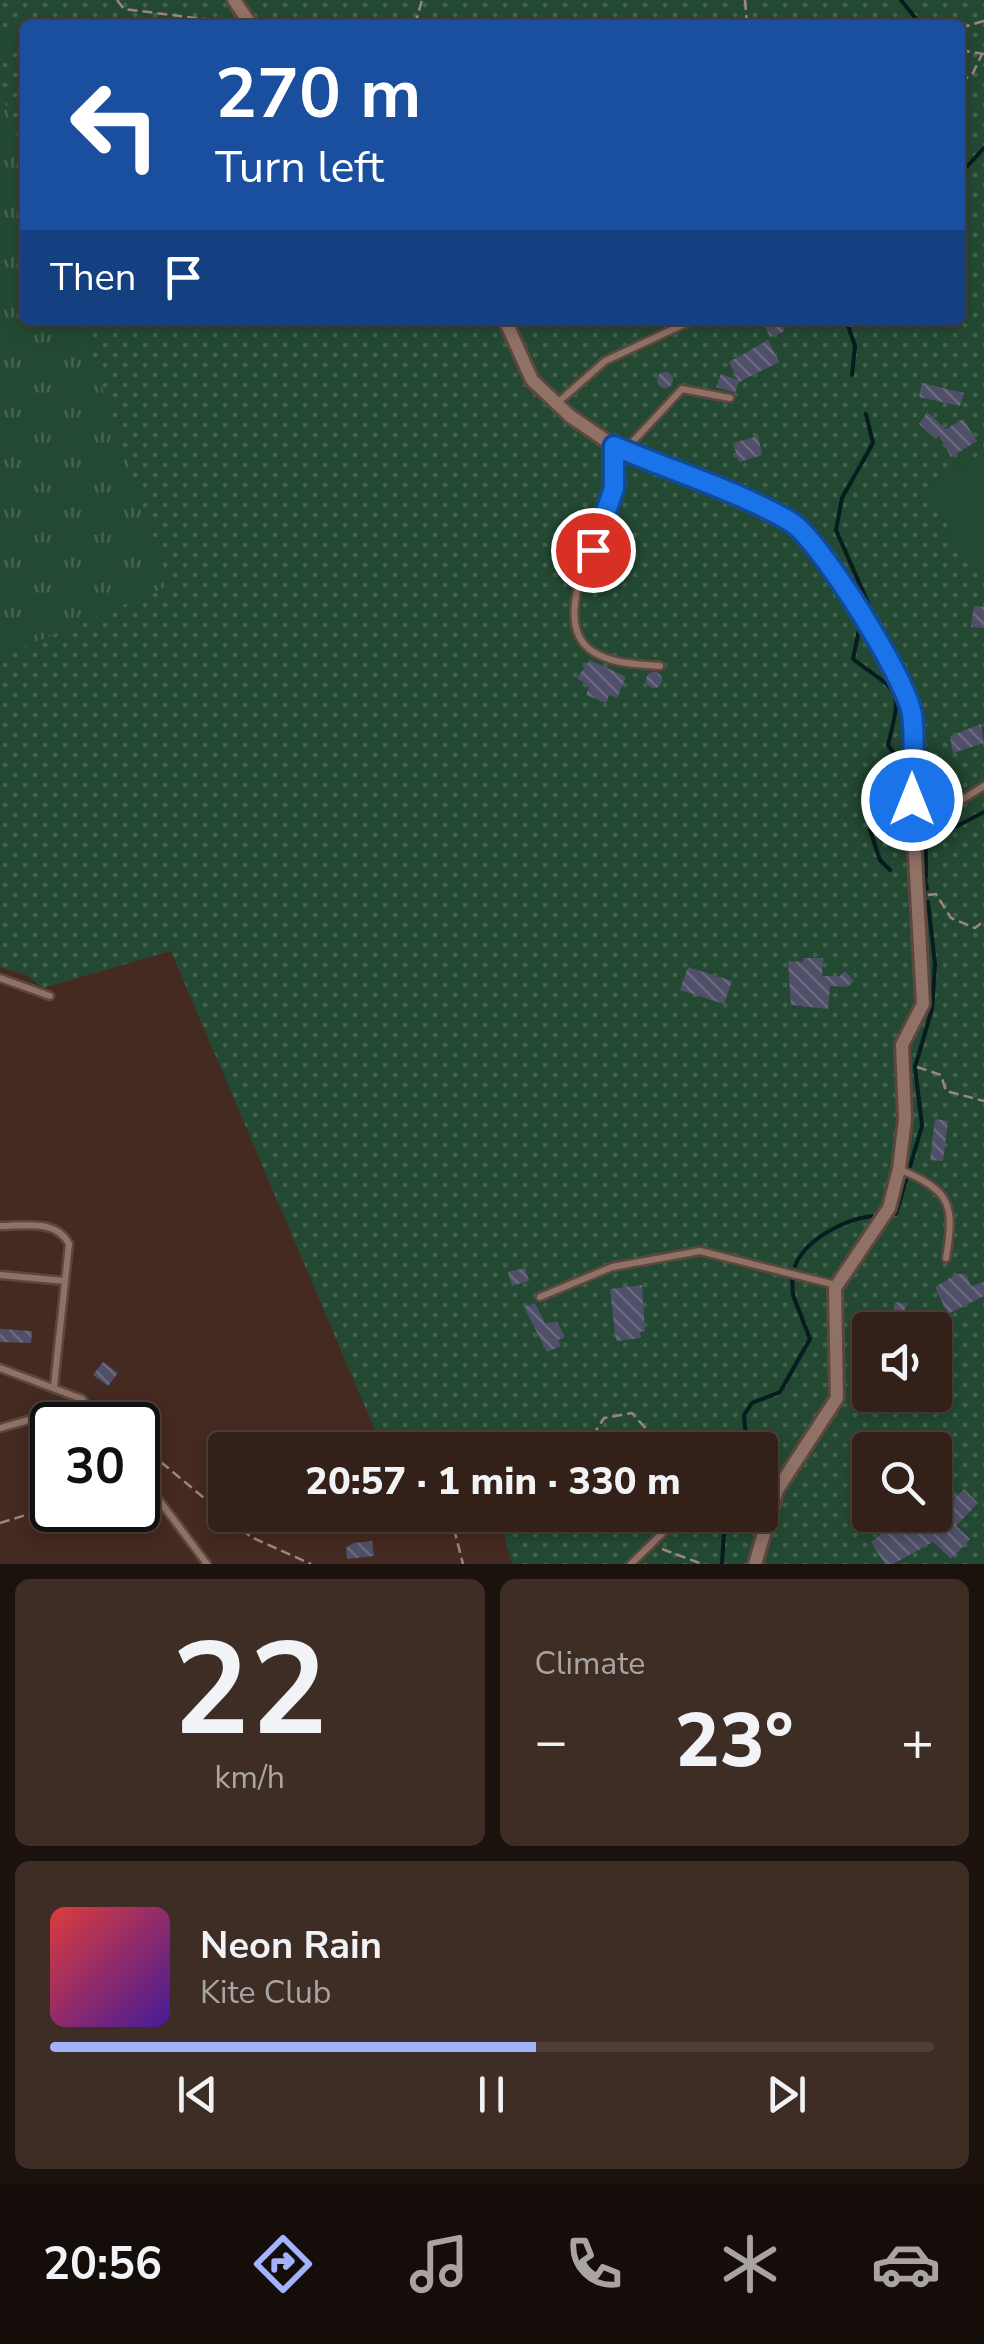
<!DOCTYPE html>
<html lang="en">
<head>
<meta charset="utf-8">
<style>
  :root { --surface:#332018; --page:#3e2d25; --text:#f1f3f6; --muted:#a9a3a2; --line:#4e3e37; --accent:#a2b2fd }
  body { margin:0; font-family:"Nunito Sans",sans-serif; background:var(--page); color:var(--text); height:100vh; display:flex; flex-direction:column; font-size:38px; white-space:nowrap }
  * { box-sizing:border-box; margin:0 }
  p { font-size:32px; color:var(--muted) }
  .icon { flex:none; width:55px; height:55px; fill:none; stroke:currentColor; stroke-width:2; stroke-linecap:round; stroke-linejoin:round }
  .map { position:relative; height:1564px; overflow:hidden }
  .sheet { display:flex; flex-direction:column; gap:15px; padding:15px; background:#1c120d; flex:1 }
  .sheet>* { flex:none }
  .top-card { position:absolute; left:20px; top:20px; width:945px; height:305px; border-radius:10px; box-shadow:0 5px 15px #0003,0 0 0 2px var(--line); background:#1a4fa0; color:#fff; overflow:hidden }
  .tools { position:absolute; left:852px; top:1312px; display:grid; gap:20px }
  .tools a { display:grid; place-items:center; width:100px; height:100px; border-radius:10px; background:var(--surface); box-shadow:0 5px 15px #0003,0 0 0 2px var(--line); font-size:50px }
  .speed { position:absolute; left:30px; top:1402px; display:flex; gap:20px; font-size:50px; font-weight:700; text-align:center }
  .speed>* { display:grid; place-content:center; width:130px; height:130px; border-radius:50%; background:var(--surface); box-shadow:0 5px 15px #0003,0 0 0 2px var(--line); line-height:1 }
  .speed .limit { border:5px solid #111; border-radius:15px; background:#fff; color:#111 }
  .pin { position:absolute; display:grid; place-items:center; width:85px; height:85px; color:#fff; margin:-42px; border:5px solid #fff; border-radius:50%; box-shadow:0 2px 10px #0007 }
  .me { position:absolute; width:110px; margin:-55px; rotate:0deg; stroke-linejoin:round; filter:drop-shadow(0 0 8px #0008) }
  .turn { display:flex; align-items:center; gap:35px; height:210px; padding:0 30px; font-size:45px }
  .turn .icon { width:130px; height:130px; stroke-width:2.5 }
  .turn b { display:block; font-size:70px; line-height:85px }
  .then { display:flex; align-items:center; height:95px; padding:0 30px; background:#0003; gap:20px; font-size:38px }
  .big { font-size:75px; font-weight:800; line-height:1.1 }
  .sheet .tile { flex:1; display:flex; flex-direction:column; justify-content:center; gap:15px; min-width:0; padding:0 35px; border-radius:15px; background:var(--page) }
  .sheet .dial { align-items:center; gap:0 }
  .dial b { font-size:130px; line-height:1 }
  .song { display:flex; align-items:center; gap:30px }
  .cover { width:120px; height:120px; border-radius:15px; background:linear-gradient(135deg,hsl(0 70% 55%),hsl(260 70% 35%)) }
  .played { height:10px; border-radius:5px; background:linear-gradient(90deg,var(--accent) 55%,var(--line) 55%) }
  .keys { display:flex; justify-content:space-around; direction:ltr }
  .heat { display:flex; justify-content:space-between; align-items:center; font-size:55px; direction:ltr }
  .sheet .tiles { flex:1; display:grid; gap:15px; grid-template-columns:1fr 1fr }
  .tile:last-child { grid-column:span 2 }
  .trip { position:absolute; left:208px; top:1432px; width:570px; height:100px; border-radius:10px; background:var(--surface); box-shadow:0 5px 15px #0003,0 0 0 2px var(--line); font-weight:800; line-height:100px; text-align:center }
  .tabs { display:flex; height:160px; justify-content:space-around; align-items:center; background:#140d0a; color:var(--muted) }
  .tabs .icon { width:70px; height:70px }
  .tabs .current { color:var(--accent) }
  .tabs b { font-size:45px; color:var(--text) }
  .map>svg:first-child { display:block }
  .grass { fill:url(#grass-dots); fill-rule:evenodd }
  .park { fill:url(#park-tufts) }
  .pitch { fill:#234933 }
  .lines { fill:none; stroke-linecap:round; stroke-linejoin:round }
  .stream { stroke:#071c1e; stroke-width:4 }
  .building { fill:url(#building-back-hatch) }
  .lane-casing { stroke:#5c473f; stroke-width:11 }
  .street-casing { stroke:#5c473f; stroke-width:18 }
  .path { stroke:#9b867e; stroke-width:2.5; stroke-dasharray:10 5; stroke-linecap:butt }
  .lane { stroke:#8f7165; stroke-width:6 }
  .street { stroke:#8f7165; stroke-width:12 }
  .route-casing { stroke:#114b97; stroke-width:25 }
  .route { stroke:#1a73e8; stroke-width:18 }
</style>
</head>
<body>
<div class="map">
<svg width="984" height="1564" viewBox="0 0 984 1564">
  <defs>
    <pattern id="grass-dots" width="8" height="8" patternUnits="userSpaceOnUse" patternTransform="scale(2.5)"><rect width="8" height="8" fill="#234933"/><path d="M2 2h.1M6 6h.1" fill="none" stroke="#436350" stroke-width="1.8" stroke-linecap="round"/></pattern>
    <pattern id="park-tufts" width="24" height="20" patternUnits="userSpaceOnUse" patternTransform="scale(2.5)"><rect width="24" height="20" fill="#234933"/><path d="M3 7l-1-3M5 7V3M7 7l1-3M15 17l-1-3M17 17v-4M19 17l1-3" fill="none" stroke="#436350"/></pattern>
    <pattern id="building-back-hatch" width="6" height="6" patternUnits="userSpaceOnUse" patternTransform="scale(2.5)"><rect width="6" height="6" fill="#504f69"/><path d="M-1 5l2 2M0 0l6 6M5-1l2 2" fill="none" stroke="#6a687e"/></pattern>
  </defs>
  <rect width="100%" height="100%" fill="#442a20"/>
  <path class="grass" d="M0,0H984V1564H512L502,1526L494,1515H760V1450H376L377,1435L171,951L43,988L26,975L0,967ZM25,25H960V320H25ZM870,1330H935V1395H870ZM870,1450H935V1515H870Z"/>
  <g class="park">
    <polygon points="0,28 25,29 25,49 0,48"/>
    <polygon points="0,88 25,161 25,320 79,320 170,585 0,657"/>
  </g>
  <polygon class="pitch" points="984,453 984,582 953,537 929,488 943,474"/>
  <g class="lines">
    <g class="stream">
      <polyline points="901,0 921,25"/>
      <polyline points="960,174 984,148"/>
      <polyline points="960,186 960,206"/>
      <polyline points="846,320 855,346 852,375"/>
      <polyline points="866,414 873,443 842,498 836,530 869,605"/>
      <path d="M859,630L853,659C900,695 903,685 888,745L895,755L886,818L870,830L880,860L890,870"/>
      <polyline points="924,875 927,889"/>
      <polyline points="926,877 926,842 984,812"/>
      <polyline points="896,1214 922,1126 915,1067 932,1009 935,964 928,902"/>
      <path d="M795,1266C805,1240 844,1219 872,1216"/>
      <polyline points="747,1450 744,1415 752,1403 780,1392 810,1339 793,1295 792,1278"/>
      <polyline points="722,1564 725,1515"/>
    </g>
  </g>
  <g class="building">
    <polygon points="780,320 785,331 770,337 765,326"/>
    <polygon points="768,340 779,362 739,382 735,393 716,387 721,374 738,380 729,362"/>
    <circle cx="665" cy="380" r="8"/>
    <polygon points="922,383 964,393 960,406 919,397"/>
    <polygon points="927,412 946,429 963,419 977,441 951,457 939,436 936,439 919,424"/>
    <polygon points="758,436 762,455 739,462 733,443"/>
    <polygon points="974,606 984,607 984,628 971,627"/>
    <polygon points="590,660 626,677 617,698 609,695 606,703 586,695 589,687 577,678"/>
    <circle cx="654" cy="680" r="8"/>
    <polygon points="981,724 984,743 953,753 950,736"/>
    <polygon points="803,958 823,958 822,976 840,976 845,971 854,981 847,987 830,986 828,1009 791,1005 788,961 803,962"/>
    <polygon points="688,967 732,981 724,1004 680,990"/>
    <polygon points="935,1119 948,1121 943,1161 930,1160"/>
    <polygon points="525,1268 529,1281 512,1286 508,1272"/>
    <polygon points="957,1274 966,1274 971,1286 984,1282 984,1296 948,1314 935,1287"/>
    <polygon points="642,1285 645,1331 640,1332 641,1338 616,1341 610,1289"/>
    <polygon points="895,1302 906,1304 901,1329 890,1326"/>
    <polygon points="535,1303 545,1323 557,1322 565,1337 558,1340 561,1346 547,1352 524,1307"/>
    <polygon points="0,1329 32,1331 31,1343 0,1342"/>
    <polygon points="935,1355 949,1356 945,1403 935,1402"/>
    <polygon points="103,1362 118,1373 108,1386 93,1375"/>
    <polygon points="935,1488 946,1507 964,1489 978,1503 956,1526 970,1539 951,1559 933,1542 893,1564 885,1564 871,1542 901,1519 935,1515"/>
    <polygon points="372,1541 374,1556 347,1559 346,1548 353,1543"/>
  </g>
  <g class="lines">
    <g class="lane-casing">
      <g id="lane">
        <polyline points="555,405 605,361 693,320"/>
        <path d="M614,447C614,462 616,479 612,493C601,533 547,621 592,651C611,664 638,664 660,666"/>
        <polyline points="625,450 682,389 730,398"/>
        <polyline points="912,800 923,799 937,809 955,804 984,786"/>
        <polyline points="914,826 937,809"/>
        <polyline points="0,978 50,996"/>
        <path d="M899,1169C951,1191 955,1204 946,1258"/>
        <path d="M0,1226C25,1226 56,1219 69,1244L54,1386"/>
        <polyline points="0,1275 65,1281"/>
        <polyline points="540,1297 612,1267 700,1251 836,1285"/>
        <polyline points="0,1368 82,1399 98,1420 88,1425"/>
        <polyline points="0,1428 50,1414 72,1425"/>
        <polyline points="138,1472 207,1564"/>
        <polyline points="631,1564 681,1515"/>
      </g>
    </g>
    <g class="street-casing">
      <g id="street">
        <polyline points="234,0 251,25"/>
        <polyline points="505,320 532,380 570,416 614,446 792,523 822,549 868,631 901,676 912,714 912,800 923,1004 902,1045 905,1119 899,1169 889,1208 835,1288 837,1398 777,1490 755,1564"/>
      </g>
    </g>
    <g class="path">
      <polyline points="117,0 124,9 235,23"/>
      <polyline points="745,0 747,25"/>
      <polyline points="283,25 290,25"/>
      <polyline points="415,25 422,0"/>
      <polyline points="960,28 984,21"/>
      <polyline points="960,50 984,54"/>
      <polyline points="960,83 973,73 982,54"/>
      <polyline points="928,895 936,894 951,918 975,928 984,921"/>
      <polyline points="917,1067 941,1075 946,1091 984,1101"/>
      <polyline points="106,1416 116,1425"/>
      <polyline points="138,1443 251,1537 311,1564"/>
      <polyline points="593,1450 590,1440 604,1418 632,1413 665,1450"/>
      <polyline points="458,1515 453,1525 463,1564"/>
      <polyline points="0,1523 52,1507"/>
      <polyline points="662,1549 702,1564"/>
    </g>
    <use href="#lane" class="lane"/>
    <use href="#street" class="street"/>
  </g>
  <g class="lines">
    <g class="route-casing">
      <path id="route" d="M593,550L614,488V446C669,470 741,492 791,522C820,540 908,681 912,715C916,742 912,773 912,800"/>
    </g>
    <use href="#route" class="route"/>
  </g>
</svg>
<div class="tools">
<a><svg class="icon" aria-label="sound" viewBox="0 0 24 24"><path d="M4 9h4l5-4v14l-5-4H4zM17 9q2 3 0 6"/></svg></a>
<a><svg class="icon" aria-label="search" viewBox="0 0 24 24"><circle cx="10" cy="10" r="6"/><path d="M15 15l6 6"/></svg></a>
</div>
<div class="speed"><div class="limit">30</div></div>
<div class="pin" style="left:593px;top:550px;background:#d93025"><svg class="icon" aria-label="arrive" viewBox="0 0 24 24"><path d="M6 21V4h12l-3 4 3 4H6"/></svg></div>
<svg class="me" style="left:912px;top:800px" viewBox="-20 -20 40 40"><circle r="17" fill="#1a73e8" stroke="#fff" stroke-width="3"/><path d="M0-11L8 9 0 5-8 9z" fill="#fff"/></svg>
<div class="trip">20:57 · 1 min · 330 m</div>
<div class="top-card">
<div class="turn"><svg class="icon" aria-label="left" viewBox="0 0 24 24"><path d="M17 20v-9H6M10 6l-5 5 5 5"/></svg><div><b>270 m</b>Turn left</div></div>
<div class="then">Then<svg class="icon" aria-label="arrive" viewBox="0 0 24 24"><path d="M6 21V4h12l-3 4 3 4H6"/></svg></div>
</div>
</div>
<section class="sheet">
<div class="tiles">
<div class="tile dial"><b>22</b><p>km/h</p></div>
<div class="tile"><p>Climate</p>
<div class="heat"><a>−</a><b class="big">23°</b><a>+</a></div>
</div>
<div class="tile">
<div class="song"><i class="cover"></i><div><b>Neon Rain</b><p>Kite Club</p></div></div>
<div class="played"></div>
<div class="keys"><svg class="icon" aria-label="previous" viewBox="0 0 24 24"><path d="M18 5L8 12l10 7zM5 5v14"/></svg><svg class="icon" aria-label="pause" viewBox="0 0 24 24"><path d="M8 5v14M16 5v14"/></svg><svg class="icon" aria-label="next" viewBox="0 0 24 24"><path d="M6 5l10 7-10 7zM19 5v14"/></svg></div>
</div>
</div>
</section>
<nav class="tabs">
<b>20:56</b>
<svg class="icon current" aria-label="directions" viewBox="0 0 24 24"><path d="M12 3l9 9-9 9-9-9zM9 14v-3h6M13 9l2 2-2 2"/></svg>
<svg class="icon" aria-label="music" viewBox="0 0 24 24"><path d="M9 18V5l10-2v13"/><circle cx="6" cy="18" r="3"/><circle cx="16" cy="16" r="3"/></svg>
<svg class="icon" aria-label="phone" viewBox="0 0 24 24"><path d="M5 4h4l2 5-3 2q2 4 5 5l2-3 5 2v4C11 20 4 13 5 4z"/></svg>
<svg class="icon" aria-label="climate" viewBox="0 0 24 24"><path d="M12 3v18M4 7l16 10M4 17L20 7"/></svg>
<svg class="icon" aria-label="car" viewBox="0 0 24 24"><path d="M5 17H2v-5l4-1 3-4h7l3 4 3 1v5h-3M9 17h6M6 11h13"/><circle cx="7" cy="17" r="2"/><circle cx="17" cy="17" r="2"/></svg>
</nav>
</body>
</html>
